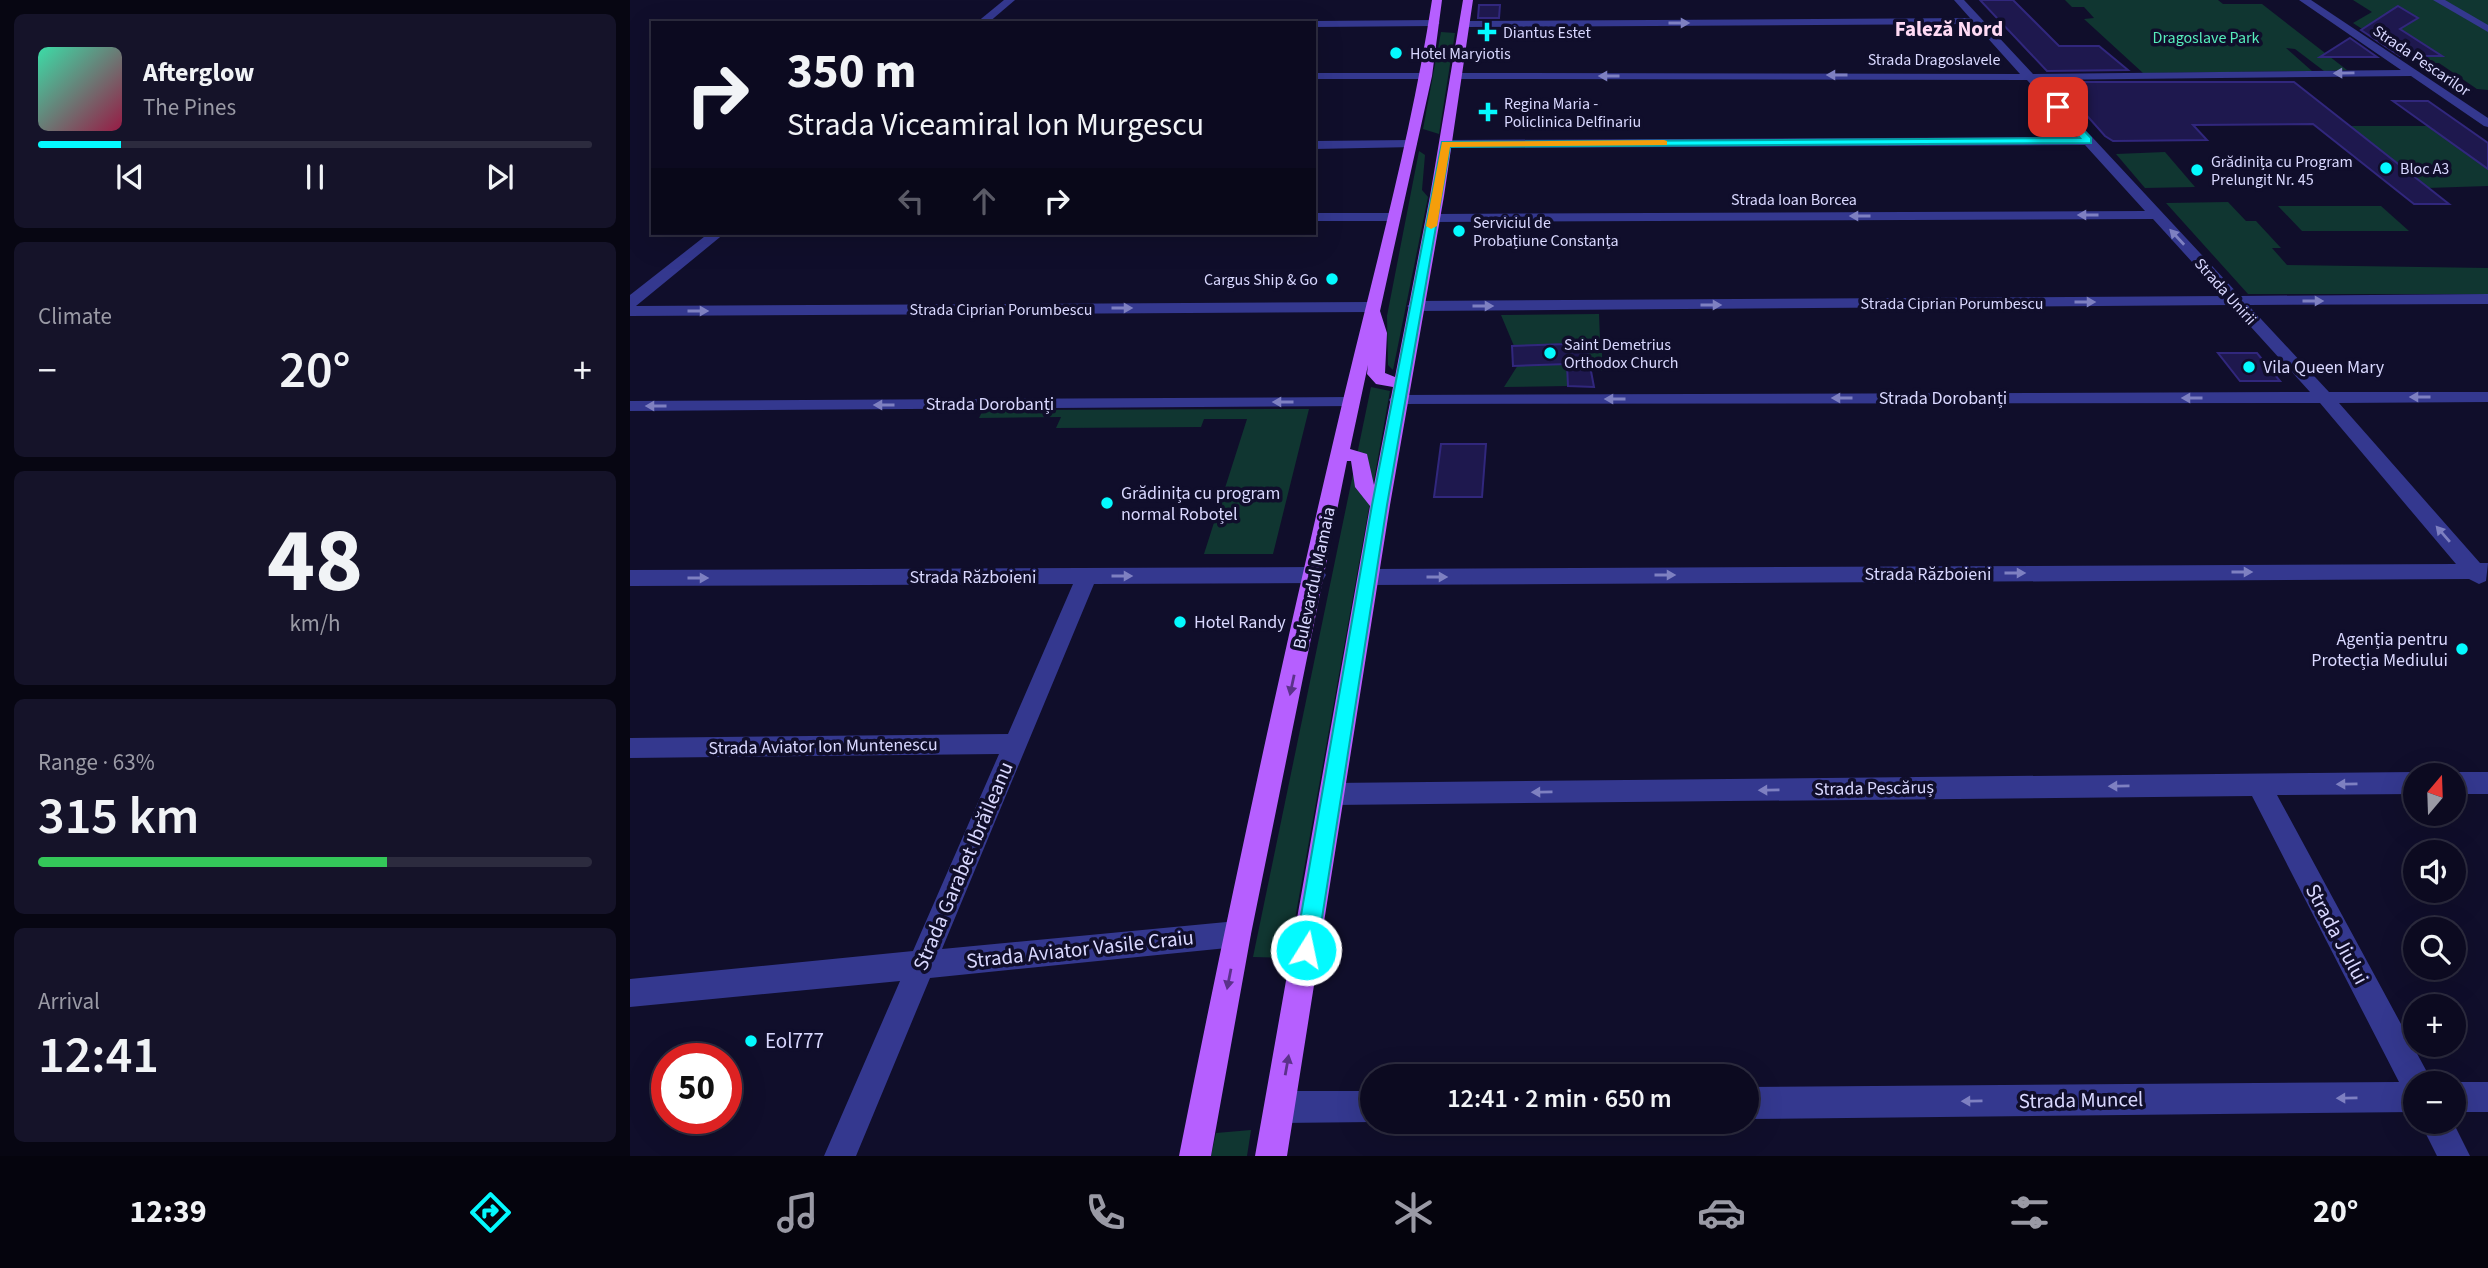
<!DOCTYPE html>
<html lang="en">
<head>
<meta charset="utf-8">
<style>
  :root { --surface:#0c0a20; --page:#151329; --text:#f1f3f6; --muted:#9a9aa5; --line:#2c2b3e; --accent:#04faff }
  body { margin:0; font-family:"Source Sans 3",sans-serif; background:var(--page); color:var(--text); height:100vh; display:flex; flex-direction:column; font-size:26px; white-space:nowrap }
  * { box-sizing:border-box; margin:0 }
  p { font-size:23px; color:var(--muted) }
  .icon { flex:none; width:38px; height:38px; fill:none; stroke:currentColor; stroke-width:2; stroke-linecap:round; stroke-linejoin:round }
  .map { position:relative; flex:1; overflow:hidden }
  .drawer { display:flex; flex-direction:column; gap:14px; padding:14px; background:#070612; width:630px }
  .drawer>* { flex:none }
  .banner { position:absolute; left:21px; top:21px; width:665px; height:214px; border-radius:0px; box-shadow:0 7px 28px #0002,0 0 0 2px var(--line); background:#0c0a20; color:var(--text); overflow:hidden }
  .needle { width:46px; rotate:19deg }
  .tools { position:absolute; left:1773px; top:763px; display:grid; gap:14px }
  .tools a { display:grid; place-items:center; width:63px; height:63px; border-radius:50%; background:var(--surface); box-shadow:0 7px 28px #0002,0 0 0 2px var(--line); font-size:35px }
  .speed { position:absolute; left:21px; top:1043px; display:flex; gap:14px; font-size:35px; font-weight:700; text-align:center }
  .speed>* { display:grid; place-content:center; width:91px; height:91px; border-radius:50%; background:var(--surface); box-shadow:0 7px 28px #0002,0 0 0 2px var(--line); line-height:1 }
  .speed .limit { border:10px solid #d22; background:#fff; color:#111 }
  .pin { position:absolute; display:grid; place-items:center; width:60px; height:60px; color:#fff; margin:-30px; border-radius:14px; box-shadow:0 4px 10px #0006 }
  .me { position:absolute; width:77px; margin:-38px; rotate:10deg; stroke-linejoin:round; filter:drop-shadow(0 0 5px #0008) }
  .turn { display:flex; align-items:center; gap:24px; height:147px; padding:0 21px; font-size:32px }
  .turn .icon { width:91px; height:91px; stroke-width:2.5 }
  .turn b { display:block; font-size:49px; line-height:60px }
  .lanes { display:flex; align-items:center; height:66px; padding:0 21px; background:#0003; justify-content:center; gap:35px; direction:ltr }
  .lanes .off { opacity:.35 }
  .big { font-size:52px; font-weight:600; line-height:1.1 }
  .drawer .tile { flex:1; display:flex; flex-direction:column; justify-content:center; gap:10px; min-width:0; padding:0 24px; border-radius:10px; background:var(--page) }
  .drawer .dial { align-items:center; gap:0 }
  .dial b { font-size:91px; line-height:1 }
  .song { display:flex; align-items:center; gap:21px }
  .cover { width:84px; height:84px; border-radius:10px; background:linear-gradient(135deg,hsl(160 70% 55%),hsl(340 70% 35%)) }
  .played { height:7px; border-radius:4px; background:linear-gradient(90deg,var(--accent) 15%,var(--line) 15%) }
  .keys { display:flex; justify-content:space-around; direction:ltr }
  .heat { display:flex; justify-content:space-between; align-items:center; font-size:38px; direction:ltr }
  .charge { height:10px; border-radius:5px; background:linear-gradient(90deg,#34c759 63%,var(--line) 0) }
  .trip { position:absolute; left:730px; top:1064px; width:399px; height:70px; border-radius:35px; background:var(--surface); box-shadow:0 7px 28px #0002,0 0 0 2px var(--line); font-weight:600; line-height:70px; text-align:center }
  .tab-bar { display:flex; height:112px; justify-content:space-around; align-items:center; background:#05040d; color:var(--muted) }
  .tab-bar .icon { width:49px; height:49px }
  .tab-bar .selected { color:var(--accent) }
  .tab-bar b { font-size:32px; color:var(--text) }
  main { display:flex; flex:1; min-height:0 }
  .map>svg:first-child { display:block }
  .green { fill:#103631 }
  .building { fill:#1e184e; stroke:#31277d; stroke-width:2 }
  .lines { fill:none; stroke-linecap:round; stroke-linejoin:round }
  .minor { fill:#34388f; fill-rule:evenodd }
  .major { fill:#b65fff; fill-rule:evenodd }
  .oneway { fill:#7e80c1 }
  .oneway2 { fill:#5b328a }
  .route { fill:#04faff; stroke:#03a2a6; stroke-width:2 }
  .slow { fill:#f59e0b }
  .poi-dot { fill:#04faff; stroke:#100e2b; stroke-width:2.5 }
  .labels { text-anchor:middle; stroke-width:7; stroke-linejoin:round; paint-order:stroke }
  .far-poi-label { font-size:16px; fill:#d9d8ff; stroke:#100e2b; text-anchor:start }
  .far-park-label { font-size:16px; fill:#56edbb; stroke:#100e2b }
  .far-street-label { font-size:16px; fill:#d9d8ff; stroke:#100e2b }
  .poi-label { font-size:18px; fill:#d9d8ff; stroke:#100e2b; text-anchor:start }
  .street-label { font-size:18px; fill:#d9d8ff; stroke:#100e2b }
  .far-district-label { font-size:21px; font-weight:bold; fill:#ffdaf4; stroke:#100e2b }
  .near-street-label { font-size:21px; fill:#d9d8ff; stroke:#100e2b }
  .near-poi-label { font-size:21px; fill:#d9d8ff; stroke:#100e2b; text-anchor:start }
</style>
</head>
<body>
<main>
<section class="drawer">
<div class="tile">
<div class="song"><i class="cover"></i><div><b>Afterglow</b><p>The Pines</p></div></div>
<div class="played"></div>
<div class="keys"><svg class="icon" aria-label="previous" viewBox="0 0 24 24"><path d="M18 5L8 12l10 7zM5 5v14"/></svg><svg class="icon" aria-label="pause" viewBox="0 0 24 24"><path d="M8 5v14M16 5v14"/></svg><svg class="icon" aria-label="next" viewBox="0 0 24 24"><path d="M6 5l10 7-10 7zM19 5v14"/></svg></div>
</div>
<div class="tile"><p>Climate</p>
<div class="heat"><a>−</a><b class="big">20°</b><a>+</a></div>
</div>
<div class="tile dial"><b>48</b><p>km/h</p></div>
<div class="tile"><p>Range · 63%</p><b class="big">315 km</b><div class="charge"></div></div>
<div class="tile"><p>Arrival</p><b class="big">12:41</b></div>
</section>
<div class="map">
<svg width="1858" height="1156" viewBox="0 0 1858 1156">
  <rect width="100%" height="100%" fill="#100e2b"/>
  <g class="green">
    <polygon points="1435,0 1588,0 1593,4 1632,4 1717,70 1694,71 1665,49 1656,48 1682,71 1513,73 1454,19 1464,18 1454,7 1442,7"/>
    <polygon points="1723,0 1858,0 1858,90 1847,89 1809,63 1784,63 1723,23 1742,12"/>
    <polygon points="811,32 825,33 809,134 793,129"/>
    <polygon points="1720,126 1798,126 1858,169 1858,186 1797,188"/>
    <polygon points="789,151 795,155 792,190 798,197 763,370 758,365 757,316"/>
    <polygon points="1535,152 1565,187 1515,188 1486,154"/>
    <polygon points="1598,202 1616,221 1626,221 1651,248 1642,248 1657,265 1858,268 1858,294 1618,294 1536,203"/>
    <polygon points="1648,206 1751,206 1779,231 1672,231"/>
    <polygon points="969,314 970,340 960,340 961,353 972,353 972,371 937,371 938,386 874,387 888,365 954,359 958,356 957,350 943,343 884,346 871,315"/>
    <polygon points="741,387 760,391 658,958 623,957"/>
    <polygon points="679,409 643,554 574,554 617,419 574,419 571,427 426,428 431,417 349,418 353,410"/>
    <polygon points="621,1130 617,1156 581,1156 586,1133"/>
  </g>
  <g class="building">
    <polygon points="1350,0 1383,0 1429,46 1469,46 1498,70 1417,71"/>
    <polygon points="849,5 870,5 869,18 848,18"/>
    <polygon points="1768,6 1788,18 1770,29 1812,56 1770,56 1731,30"/>
    <polygon points="1720,38 1747,57 1690,57"/>
    <polygon points="1427,82 1664,82 1819,204 1784,204 1683,124 1563,125 1577,140 1483,141 1475,136"/>
    <polygon points="1763,101 1798,101 1858,143 1858,169"/>
    <polygon points="936,340 957,350 964,387 938,386 937,364 883,366 882,346 936,344"/>
    <polygon points="1588,353 1627,353 1650,381 1610,381"/>
    <polygon points="811,444 856,444 852,497 804,497"/>
  </g>
  <g class="lines">
    <g class="minor">
      <polygon points="374,0 385,0 358,23 346,23"/>
      <polygon points="1324,0 1334,0 1403,74 1771,70 1669,0 1681,0 1858,118 1858,127 1854,126 1781,76 1409,80 1610,296 1858,294 1858,304 1618,305 1699,392 1858,392 1858,402 1709,403 1850,563 1858,563 1856,581 1849,584 1839,579 739,585 732,582 729,577 732,572 739,569 1826,564 1690,403 762,404 759,400 762,396 768,395 1680,392 1601,305 785,311 777,306 785,301 1593,296 1523,219 803,222 796,218 803,214 1515,211 1455,145 816,148 810,144 816,140 1448,137 1397,80 826,79 820,76 826,73 1390,74 1345,24 834,27 829,24 834,21 1340,18"/>
      <polygon points="1803,0 1815,0 1858,25 1858,32"/>
      <polygon points="684,21 805,20 810,23 805,26 684,27 684,23 680,23"/>
      <polygon points="684,73 796,73 802,76 796,79 684,79"/>
      <polygon points="781,140 787,144 785,147 684,149 684,141"/>
      <polygon points="684,213 763,213 770,217 763,221 684,221"/>
      <polygon points="79,233 95,233 6,306 741,302 749,307 741,312 0,316 0,295"/>
      <polygon points="721,397 727,398 730,402 727,406 0,411 0,401"/>
      <polygon points="686,567 693,570 696,575 693,580 686,583 464,584 312,949 607,921 617,924 621,934 617,944 607,947 300,978 226,1156 194,1156 270,981 0,1007 0,979 283,951 369,754 0,758 0,738 378,734 443,584 0,586 0,570"/>
      <polygon points="1785,772 1794,775 1785,775 1785,794 1647,795 1797,1072 1801,1083 1785,1083 1785,1112 1116,1119 1116,1087 1769,1082 1622,796 702,805 693,802 689,794 693,786 702,783"/>
      <polygon points="1824,772 1858,772 1858,794 1824,794 1824,775 1815,775"/>
      <polygon points="1824,1082 1858,1082 1858,1112 1824,1112 1824,1083 1820,1083"/>
      <polygon points="650,1091 742,1091 744,1122 650,1123 639,1118 634,1107 639,1096"/>
      <polygon points="1790,1122 1823,1122 1840,1156 1807,1156"/>
    </g>
    <path class="major" d="M802,0H812L802,76L750,311L757,333L755,373L765,377L800,196L833,0H843L814,196L760,505L657,1156H625L740,506L725,487L721,461H717L621,934L581,1156H549C596,919 647,682 702,447C736,298 779,151 802,0ZM738,365L737,374L746,384L763,387L744,485L737,454L720,449Z"/>
  </g>
  <defs><path id="oneway-solid" d="M-6-.8H1V-3.2L6.5 0L1 3.2V.8H-6Z" transform="scale(1.75)"/></defs>
  <g class="oneway">
    <use href="#oneway-solid" transform="translate(1049 23)"/>
    <use href="#oneway-solid" transform="translate(1714 73) rotate(179)"/>
    <use href="#oneway-solid" transform="translate(1207 75) rotate(180)"/>
    <use href="#oneway-solid" transform="translate(979 76) rotate(180)"/>
    <use href="#oneway-solid" transform="translate(1458 215) rotate(180)"/>
    <use href="#oneway-solid" transform="translate(1230 216) rotate(180)"/>
    <use href="#oneway-solid" transform="translate(1547 237) rotate(-133)"/>
    <use href="#oneway-solid" transform="translate(1683 301)"/>
    <use href="#oneway-solid" transform="translate(1455 302)"/>
    <use href="#oneway-solid" transform="translate(1081 305)"/>
    <use href="#oneway-solid" transform="translate(853 306)"/>
    <use href="#oneway-solid" transform="translate(492 308)"/>
    <use href="#oneway-solid" transform="translate(68 311)"/>
    <use href="#oneway-solid" transform="translate(1790 397) rotate(180)"/>
    <use href="#oneway-solid" transform="translate(1212 398) rotate(180)"/>
    <use href="#oneway-solid" transform="translate(1562 398) rotate(180)"/>
    <use href="#oneway-solid" transform="translate(985 399) rotate(180)"/>
    <use href="#oneway-solid" transform="translate(653 402) rotate(180)"/>
    <use href="#oneway-solid" transform="translate(254 405) rotate(180)"/>
    <use href="#oneway-solid" transform="translate(26 406) rotate(180)"/>
    <use href="#oneway-solid" transform="translate(1813 534) rotate(-131)"/>
    <use href="#oneway-solid" transform="translate(1612 572)"/>
    <use href="#oneway-solid" transform="translate(1385 573)"/>
    <use href="#oneway-solid" transform="translate(1035 575)"/>
    <use href="#oneway-solid" transform="translate(492 576)"/>
    <use href="#oneway-solid" transform="translate(807 577)"/>
    <use href="#oneway-solid" transform="translate(68 578)"/>
    <use href="#oneway-solid" transform="translate(1717 784) rotate(179)"/>
    <use href="#oneway-solid" transform="translate(1489 786) rotate(179)"/>
    <use href="#oneway-solid" transform="translate(1139 790) rotate(179)"/>
    <use href="#oneway-solid" transform="translate(912 792) rotate(179)"/>
    <use href="#oneway-solid" transform="translate(1717 1098) rotate(179)"/>
    <use href="#oneway-solid" transform="translate(1342 1101) rotate(179)"/>
  </g>
  <g class="oneway2">
    <use href="#oneway-solid" transform="translate(662 685) rotate(102)"/>
    <use href="#oneway-solid" transform="translate(599 979) rotate(101)"/>
    <use href="#oneway-solid" transform="translate(657 1065) rotate(-80)"/>
  </g>
  <polygon class="route" points="1425,106 1431,106 1461,138 1461,143 820,147 757,505 687,950 684,958 676,961 668,958 665,950 742,505 812,142 1450,138 1425,109"/>
  <polygon class="slow" points="1034,140 1037,141 1037,145 820,147 807,226 801,229 796,226 812,142"/>
  <g class="poi-dot">
    <path d="M853.5 21.5h7v7h7v7h-7v7h-7v-7h-7v-7h7z"/>
    <circle cx="766" cy="53" r="7"/>
    <path d="M854.5 101.5h7v7h7v7h-7v7h-7v-7h-7v-7h7z"/>
    <circle cx="1756" cy="168" r="7"/>
    <circle cx="1567" cy="170" r="7"/>
    <circle cx="829" cy="231" r="7"/>
    <circle cx="702" cy="279" r="7"/>
    <circle cx="920" cy="353" r="7"/>
    <circle cx="1619" cy="367" r="7"/>
    <circle cx="477" cy="503" r="7"/>
    <circle cx="550" cy="622" r="7"/>
    <circle cx="1832" cy="649" r="7"/>
    <circle cx="121" cy="1041" r="7"/>
  </g>
  <g class="labels">
    <g class="far-poi-label">
      <text x="873" y="38">Diantus Estet</text>
      <text x="780" y="59">Hotel Maryiotis</text>
      <text x="874" y="109">Regina Maria -<tspan x="874" dy="18">Policlinica Delfinariu</tspan></text>
      <text x="1581" y="167">Grădinița cu Program<tspan x="1581" dy="18">Prelungit Nr. 45</tspan></text>
      <text x="1770" y="174">Bloc A3</text>
      <text x="843" y="228">Serviciul de<tspan x="843" dy="18">Probațiune Constanța</tspan></text>
      <text x="688" y="285" text-anchor="end">Cargus Ship &amp; Go</text>
      <text x="934" y="350">Saint Demetrius<tspan x="934" dy="18">Orthodox Church</tspan></text>
    </g>
    <g class="far-park-label">
      <text x="1576" y="43">Dragoslave Park</text>
    </g>
    <g class="far-street-label">
      <text x="1304" y="65">Strada Dragoslavele</text>
      <text transform="translate(1792 60) rotate(34)" y="6">Strada Pescarilor</text>
      <text x="1164" y="205">Strada Ioan Borcea</text>
      <text transform="translate(1596 291) rotate(48)" y="6">Strada Unirii</text>
      <text x="1322" y="309">Strada Ciprian Porumbescu</text>
      <text x="371" y="315">Strada Ciprian Porumbescu</text>
    </g>
    <g class="poi-label">
      <text x="1633" y="373">Vila Queen Mary</text>
      <text x="491" y="499">Grădinița cu program<tspan x="491" dy="21">normal Roboțel</tspan></text>
      <text x="564" y="628">Hotel Randy</text>
      <text x="1818" y="645" text-anchor="end">Agenția pentru<tspan x="1818" dy="21">Protecția Mediului</tspan></text>
    </g>
    <g class="street-label">
      <text x="1313" y="404">Strada Dorobanți</text>
      <text x="360" y="410">Strada Dorobanți</text>
      <text x="1298" y="580">Strada Războieni</text>
      <text x="343" y="583">Strada Războieni</text>
      <text transform="translate(684 578) rotate(-78)" y="6">Bulevardul Mamaia</text>
      <text transform="translate(193 746) rotate(-1)" y="6">Strada Aviator Ion Muntenescu</text>
      <text transform="translate(1244 788) rotate(-1)" y="6">Strada Pescăruș</text>
    </g>
    <g class="far-district-label">
      <text x="1319" y="36">Faleză Nord</text>
    </g>
    <g class="near-street-label">
      <text transform="translate(333 866) rotate(-67)" y="7">Strada Garabet Ibrăileanu</text>
      <text transform="translate(1707 934) rotate(62)" y="7">Strada Jiului</text>
      <text transform="translate(450 949) rotate(-6)" y="7">Strada Aviator Vasile Craiu</text>
      <text transform="translate(1451 1100) rotate(-1)" y="7">Strada Muncel</text>
    </g>
    <g class="near-poi-label">
      <text x="135" y="1048">Eol777</text>
    </g>
  </g>
</svg>
<div class="tools">
<a><svg class="needle" viewBox="-14 -14 28 28"><path d="M0-13l5 13h-10z" fill="#e53935"/><path d="M0 13l5-13h-10z" fill="#9a9aa5"/></svg></a>
<a><svg class="icon" aria-label="sound" viewBox="0 0 24 24"><path d="M4 9h4l5-4v14l-5-4H4zM17 9q2 3 0 6"/></svg></a>
<a><svg class="icon" aria-label="search" viewBox="0 0 24 24"><circle cx="10" cy="10" r="6"/><path d="M15 15l6 6"/></svg></a>
<a>+</a>
<a>−</a>
</div>
<div class="speed"><div class="limit">50</div></div>
<div class="pin" style="left:1428px;top:107px;background:#d93025"><svg class="icon" aria-label="arrive" viewBox="0 0 24 24"><path d="M6 21V4h12l-3 4 3 4H6"/></svg></div>
<svg class="me" style="left:676px;top:950px" viewBox="-20 -20 40 40"><circle r="17" fill="#04faff" stroke="#fff" stroke-width="3"/><path d="M0-11L8 9 0 5-8 9z" fill="#fff"/></svg>
<div class="trip">12:41 · 2 min · 650 m</div>
<div class="banner">
<div class="turn"><svg class="icon" aria-label="right" viewBox="0 0 24 24"><path d="M7 20v-9h11M14 6l5 5-5 5"/></svg><div><b>350 m</b>Strada Viceamiral Ion Murgescu</div></div>
<div class="lanes"><svg class="icon off" aria-label="left" viewBox="0 0 24 24"><path d="M17 20v-9H6M10 6l-5 5 5 5"/></svg><svg class="icon off" aria-label="ahead" viewBox="0 0 24 24"><path d="M12 20V5M6 11l6-6 6 6"/></svg><svg class="icon" aria-label="right" viewBox="0 0 24 24"><path d="M7 20v-9h11M14 6l5 5-5 5"/></svg></div>
</div>
</div>
</main>
<nav class="tab-bar">
<b>12:39</b>
<svg class="icon selected" aria-label="directions" viewBox="0 0 24 24"><path d="M12 3l9 9-9 9-9-9zM9 14v-3h6M13 9l2 2-2 2"/></svg>
<svg class="icon" aria-label="music" viewBox="0 0 24 24"><path d="M9 18V5l10-2v13"/><circle cx="6" cy="18" r="3"/><circle cx="16" cy="16" r="3"/></svg>
<svg class="icon" aria-label="phone" viewBox="0 0 24 24"><path d="M5 4h4l2 5-3 2q2 4 5 5l2-3 5 2v4C11 20 4 13 5 4z"/></svg>
<svg class="icon" aria-label="climate" viewBox="0 0 24 24"><path d="M12 3v18M4 7l16 10M4 17L20 7"/></svg>
<svg class="icon" aria-label="car" viewBox="0 0 24 24"><path d="M5 17H2v-5l4-1 3-4h7l3 4 3 1v5h-3M9 17h6M6 11h13"/><circle cx="7" cy="17" r="2"/><circle cx="17" cy="17" r="2"/></svg>
<svg class="icon" aria-label="filters" viewBox="0 0 24 24"><path d="M4 7h16M4 17h16"/><circle cx="9" cy="7" r="2"/><circle cx="15" cy="17" r="2"/></svg>
<b>20°</b>
</nav>
</body>
</html>
